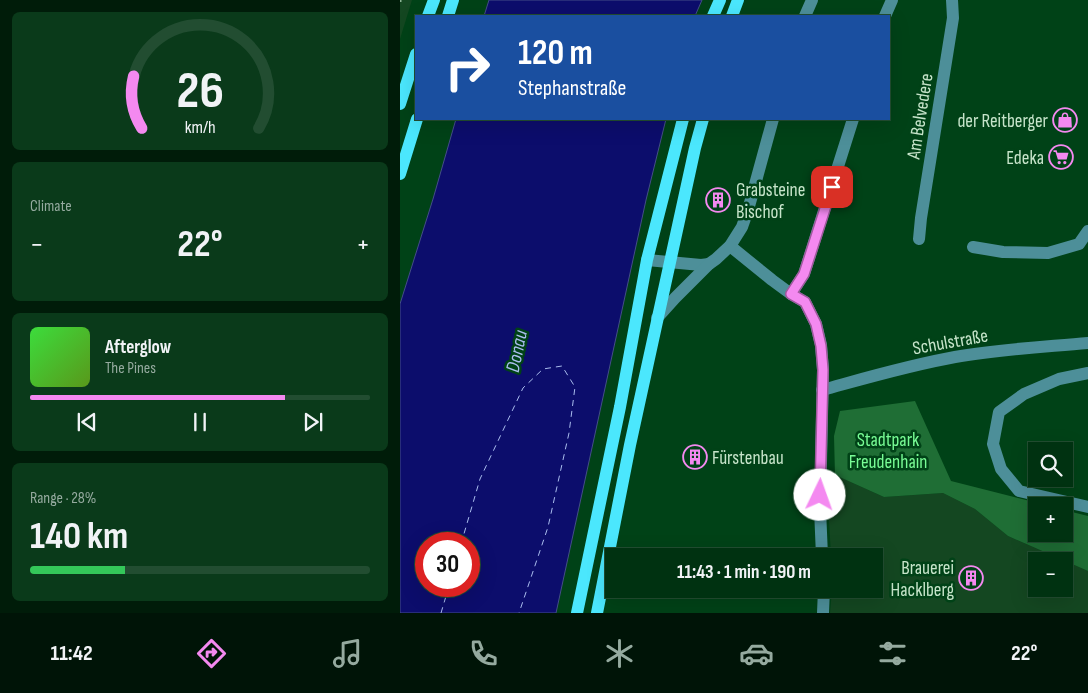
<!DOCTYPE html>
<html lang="en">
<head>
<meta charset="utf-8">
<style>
  :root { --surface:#003211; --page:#0a3a1a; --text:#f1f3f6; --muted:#95aa9f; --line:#224d31; --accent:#f489f0 }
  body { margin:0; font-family:"Sofia Sans Condensed",sans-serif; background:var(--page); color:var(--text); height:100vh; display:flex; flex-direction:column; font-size:19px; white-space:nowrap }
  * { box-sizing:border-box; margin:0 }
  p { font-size:16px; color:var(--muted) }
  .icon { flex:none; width:28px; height:28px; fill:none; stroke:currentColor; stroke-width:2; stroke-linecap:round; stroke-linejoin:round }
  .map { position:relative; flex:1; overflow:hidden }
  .panel { display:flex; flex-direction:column; gap:12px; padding:12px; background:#001c09; width:400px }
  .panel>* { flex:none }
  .hud { position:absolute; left:15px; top:15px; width:475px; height:105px; border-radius:0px; box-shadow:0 5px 20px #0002,0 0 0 1px var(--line); background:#1a4fa0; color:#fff; overflow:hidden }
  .controls { position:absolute; left:628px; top:442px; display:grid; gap:10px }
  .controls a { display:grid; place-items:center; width:45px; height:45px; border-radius:0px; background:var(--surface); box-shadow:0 5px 20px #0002,0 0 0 1px var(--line); font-size:25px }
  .speed { position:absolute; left:15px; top:532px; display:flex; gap:10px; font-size:25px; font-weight:700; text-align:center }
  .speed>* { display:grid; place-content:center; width:65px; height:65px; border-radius:50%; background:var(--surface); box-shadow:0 5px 20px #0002,0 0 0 1px var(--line); line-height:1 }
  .speed .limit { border:8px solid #d22; background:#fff; color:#111 }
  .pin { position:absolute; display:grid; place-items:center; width:42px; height:42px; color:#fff; margin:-21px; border-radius:10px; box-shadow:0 2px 8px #0006 }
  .me { position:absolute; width:55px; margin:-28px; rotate:3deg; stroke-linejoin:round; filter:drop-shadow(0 0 4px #0008) }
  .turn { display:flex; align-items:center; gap:18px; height:105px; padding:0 20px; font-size:22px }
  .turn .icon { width:65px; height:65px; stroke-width:2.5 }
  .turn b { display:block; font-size:35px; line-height:42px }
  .big { font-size:38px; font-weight:700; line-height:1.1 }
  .panel .card { flex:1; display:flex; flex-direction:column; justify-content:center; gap:8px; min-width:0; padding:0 18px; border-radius:8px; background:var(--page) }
  .panel .dial { align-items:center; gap:0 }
  .dial svg { height:130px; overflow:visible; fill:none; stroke:var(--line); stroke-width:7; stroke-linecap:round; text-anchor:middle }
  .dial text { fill:var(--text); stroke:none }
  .song { display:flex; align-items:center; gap:15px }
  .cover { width:60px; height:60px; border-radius:8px; background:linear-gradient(135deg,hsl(120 70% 55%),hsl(90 70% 35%)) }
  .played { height:5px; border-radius:2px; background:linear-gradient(90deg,var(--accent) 75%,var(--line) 75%) }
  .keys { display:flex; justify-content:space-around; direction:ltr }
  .heat { display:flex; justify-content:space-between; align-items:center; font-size:28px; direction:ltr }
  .charge { height:8px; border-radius:4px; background:linear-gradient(90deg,#34c759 28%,var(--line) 0) }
  .trip { position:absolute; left:205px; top:548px; width:278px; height:50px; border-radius:0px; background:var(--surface); box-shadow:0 5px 20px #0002,0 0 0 1px var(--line); font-weight:700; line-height:50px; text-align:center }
  .tabs { display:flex; height:80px; justify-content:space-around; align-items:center; background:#001407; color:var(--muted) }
  .tabs .icon { width:35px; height:35px }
  .tabs .selected { color:var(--accent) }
  .tabs b { font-size:22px; color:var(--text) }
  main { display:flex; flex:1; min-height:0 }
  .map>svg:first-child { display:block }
  .built { fill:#144721; fill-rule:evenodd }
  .green { fill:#1f6e35 }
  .water { fill:#0c0d6c; stroke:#444e88; fill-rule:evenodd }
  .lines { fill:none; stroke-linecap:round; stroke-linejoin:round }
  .ferry { stroke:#aabdee; stroke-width:1; stroke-dasharray:6 5; stroke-linecap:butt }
  .minor { stroke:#4d8f99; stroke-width:12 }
  .major { stroke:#4be7fd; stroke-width:12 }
  .rail { stroke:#8db596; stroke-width:3; stroke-dasharray:6 6; stroke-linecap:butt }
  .route-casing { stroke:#9f599c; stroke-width:12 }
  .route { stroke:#f489f0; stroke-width:9 }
  .labels { text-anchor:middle; stroke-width:5; stroke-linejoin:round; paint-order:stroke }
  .street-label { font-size:19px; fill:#c6e4ca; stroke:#004217 }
  .poi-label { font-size:19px; fill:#c6e4ca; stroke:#004217; text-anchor:end }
  .park-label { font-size:19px; fill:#78fc95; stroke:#004217 }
  .water-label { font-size:20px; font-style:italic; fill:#aabdee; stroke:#004217 }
</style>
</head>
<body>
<main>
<section class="panel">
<div class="card dial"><svg viewBox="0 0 100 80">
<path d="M14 69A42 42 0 1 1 86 69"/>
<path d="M14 69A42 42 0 0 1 9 37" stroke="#f489f0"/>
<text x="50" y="56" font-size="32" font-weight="700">26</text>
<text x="50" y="72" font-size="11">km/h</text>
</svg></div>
<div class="card"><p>Climate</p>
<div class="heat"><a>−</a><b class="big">22°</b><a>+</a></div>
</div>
<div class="card">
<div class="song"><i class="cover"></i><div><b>Afterglow</b><p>The Pines</p></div></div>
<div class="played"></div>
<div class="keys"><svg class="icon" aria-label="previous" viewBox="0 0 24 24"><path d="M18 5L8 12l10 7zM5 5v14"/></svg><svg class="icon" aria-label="pause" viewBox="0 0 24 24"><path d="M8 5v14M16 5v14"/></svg><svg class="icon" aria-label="next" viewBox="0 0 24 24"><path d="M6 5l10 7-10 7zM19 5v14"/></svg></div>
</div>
<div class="card"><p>Range · 28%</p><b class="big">140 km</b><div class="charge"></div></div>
</section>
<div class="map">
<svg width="688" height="613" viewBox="0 0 688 613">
  <rect width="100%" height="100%" fill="#004217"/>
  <g class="built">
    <polygon points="0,0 12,0 0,39"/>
    <path d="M435,475L484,497L543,493L575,509L608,536L688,571V613H430L432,589H474V556H431L429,520ZM636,561H664V589H636Z"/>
  </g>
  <polygon class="green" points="515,401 551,481 650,506 636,506 636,534 664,534 664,510 688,516 688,571 608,536 575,509 543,493 484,497 435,475 434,436 440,411"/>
  <g class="water">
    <polygon points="89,0 302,0 295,16 84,16"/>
    <path d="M56,119H266L246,200L156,613H0V304L33,199ZM26,544H69V586H26Z"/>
  </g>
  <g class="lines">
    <g class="ferry">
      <polyline points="61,544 80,479 123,388 143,369 162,366 175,387 169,433 148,527 119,613"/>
      <polyline points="41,613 49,586"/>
    </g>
    <g class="minor">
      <polyline points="405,16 412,0"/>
      <polyline points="485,16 492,0"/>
      <polyline points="519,239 521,218 553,18 552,0"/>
      <polyline points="330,246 372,280 391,294 405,302 416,324 421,345 423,370 420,509 422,556"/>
      <polyline points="573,247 603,252 648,253 679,244 688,231"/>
      <polyline points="247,260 301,265 309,264"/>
      <polyline points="391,294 404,274 453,119"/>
      <polyline points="257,318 275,298 309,264 316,259 330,246 342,227 348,210 373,119"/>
      <polyline points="688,373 659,379 624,394 599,412 593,444 601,469 619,491 688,507"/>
      <path d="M422,390C466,378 510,365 555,357C599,349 644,347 688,343"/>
      <polyline points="423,613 424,589"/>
    </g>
    <g class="major">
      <polyline points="28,16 34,0"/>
      <polyline points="48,16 53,0"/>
      <polyline points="313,16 320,0"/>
      <polyline points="332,16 338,0"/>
      <polyline points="0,104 16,54"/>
      <polyline points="0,174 17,119"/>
      <polyline points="177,613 220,407 247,260 283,119"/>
      <polyline points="197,613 230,445 295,148 303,119"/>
    </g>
    <polyline class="rail" points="0,2 0,0"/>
  </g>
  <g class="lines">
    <g class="route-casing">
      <polyline id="route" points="420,495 423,370 421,346 416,324 405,302 391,294 404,274 432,187"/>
    </g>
    <use href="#route" class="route"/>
  </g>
  <defs>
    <g id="shop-ring" transform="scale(1.25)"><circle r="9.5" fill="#004217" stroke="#f489f0" stroke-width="1.5"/><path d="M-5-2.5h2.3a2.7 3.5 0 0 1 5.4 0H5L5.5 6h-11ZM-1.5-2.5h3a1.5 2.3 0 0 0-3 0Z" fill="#f489f0"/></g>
    <g id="supermarket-ring" transform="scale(1.25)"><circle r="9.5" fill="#004217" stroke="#f489f0" stroke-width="1.5"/><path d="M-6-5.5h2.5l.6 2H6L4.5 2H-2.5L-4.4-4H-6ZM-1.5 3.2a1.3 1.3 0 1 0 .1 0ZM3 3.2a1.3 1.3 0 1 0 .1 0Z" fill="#f489f0"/></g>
    <g id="building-ring" transform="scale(1.25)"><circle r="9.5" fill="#004217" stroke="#f489f0" stroke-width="1.5"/><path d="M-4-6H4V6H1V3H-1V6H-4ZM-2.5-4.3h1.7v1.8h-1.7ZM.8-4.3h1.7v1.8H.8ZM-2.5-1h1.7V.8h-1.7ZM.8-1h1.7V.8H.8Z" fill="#f489f0"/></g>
  </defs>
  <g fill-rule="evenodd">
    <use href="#shop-ring" x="665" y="120"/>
    <use href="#supermarket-ring" x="661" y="157"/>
    <use href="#building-ring" x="318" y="200"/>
    <use href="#building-ring" x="295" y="457"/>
    <use href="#building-ring" x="571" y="578"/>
  </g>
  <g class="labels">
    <g class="street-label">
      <text transform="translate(519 116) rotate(-81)" y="7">Am Belvedere</text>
      <text transform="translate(550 341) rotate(-10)" y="7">Schulstraße</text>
    </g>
    <g class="poi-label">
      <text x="648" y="127">der Reitberger</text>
      <text x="644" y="164">Edeka</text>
      <text x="336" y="196" text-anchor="start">Grabsteine<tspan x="336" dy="22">Bischof</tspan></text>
      <text x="312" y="464" text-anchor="start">Fürstenbau</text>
      <text x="554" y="574">Brauerei<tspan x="554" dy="22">Hacklberg</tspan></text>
    </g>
    <g class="park-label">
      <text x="488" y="446">Stadtpark<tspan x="488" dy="22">Freudenhain</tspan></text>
    </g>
    <g class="water-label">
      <text transform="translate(116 351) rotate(-78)" y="7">Donau</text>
    </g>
  </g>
</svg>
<div class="controls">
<a><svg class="icon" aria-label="search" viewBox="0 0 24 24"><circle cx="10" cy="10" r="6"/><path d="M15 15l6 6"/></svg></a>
<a>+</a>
<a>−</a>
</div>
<div class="speed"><div class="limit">30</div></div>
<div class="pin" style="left:432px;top:187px;background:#d93025"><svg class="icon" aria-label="arrive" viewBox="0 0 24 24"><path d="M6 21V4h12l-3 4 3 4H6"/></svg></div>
<svg class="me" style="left:420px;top:495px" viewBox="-20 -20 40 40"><circle r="19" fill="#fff"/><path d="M0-13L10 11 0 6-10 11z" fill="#f489f0"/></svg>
<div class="trip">11:43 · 1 min · 190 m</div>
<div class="hud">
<div class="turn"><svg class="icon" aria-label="right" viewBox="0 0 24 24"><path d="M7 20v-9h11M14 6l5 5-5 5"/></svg><div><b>120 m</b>Stephanstraße</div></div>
</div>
</div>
</main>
<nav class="tabs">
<b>11:42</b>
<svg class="icon selected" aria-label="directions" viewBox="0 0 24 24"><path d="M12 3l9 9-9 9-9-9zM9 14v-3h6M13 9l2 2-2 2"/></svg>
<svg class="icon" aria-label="music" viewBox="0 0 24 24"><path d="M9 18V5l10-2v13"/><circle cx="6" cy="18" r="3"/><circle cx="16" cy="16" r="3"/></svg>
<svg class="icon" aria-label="phone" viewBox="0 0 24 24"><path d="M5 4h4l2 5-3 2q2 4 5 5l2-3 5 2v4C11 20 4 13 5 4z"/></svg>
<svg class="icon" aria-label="climate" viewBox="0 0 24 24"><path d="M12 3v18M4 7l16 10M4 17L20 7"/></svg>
<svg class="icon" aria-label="car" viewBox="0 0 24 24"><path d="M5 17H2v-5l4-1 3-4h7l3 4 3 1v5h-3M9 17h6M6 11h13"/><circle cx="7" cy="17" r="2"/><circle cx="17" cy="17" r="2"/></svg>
<svg class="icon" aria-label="filters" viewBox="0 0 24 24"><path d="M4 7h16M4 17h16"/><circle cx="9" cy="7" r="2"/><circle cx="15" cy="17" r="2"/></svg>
<b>22°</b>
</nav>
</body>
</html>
